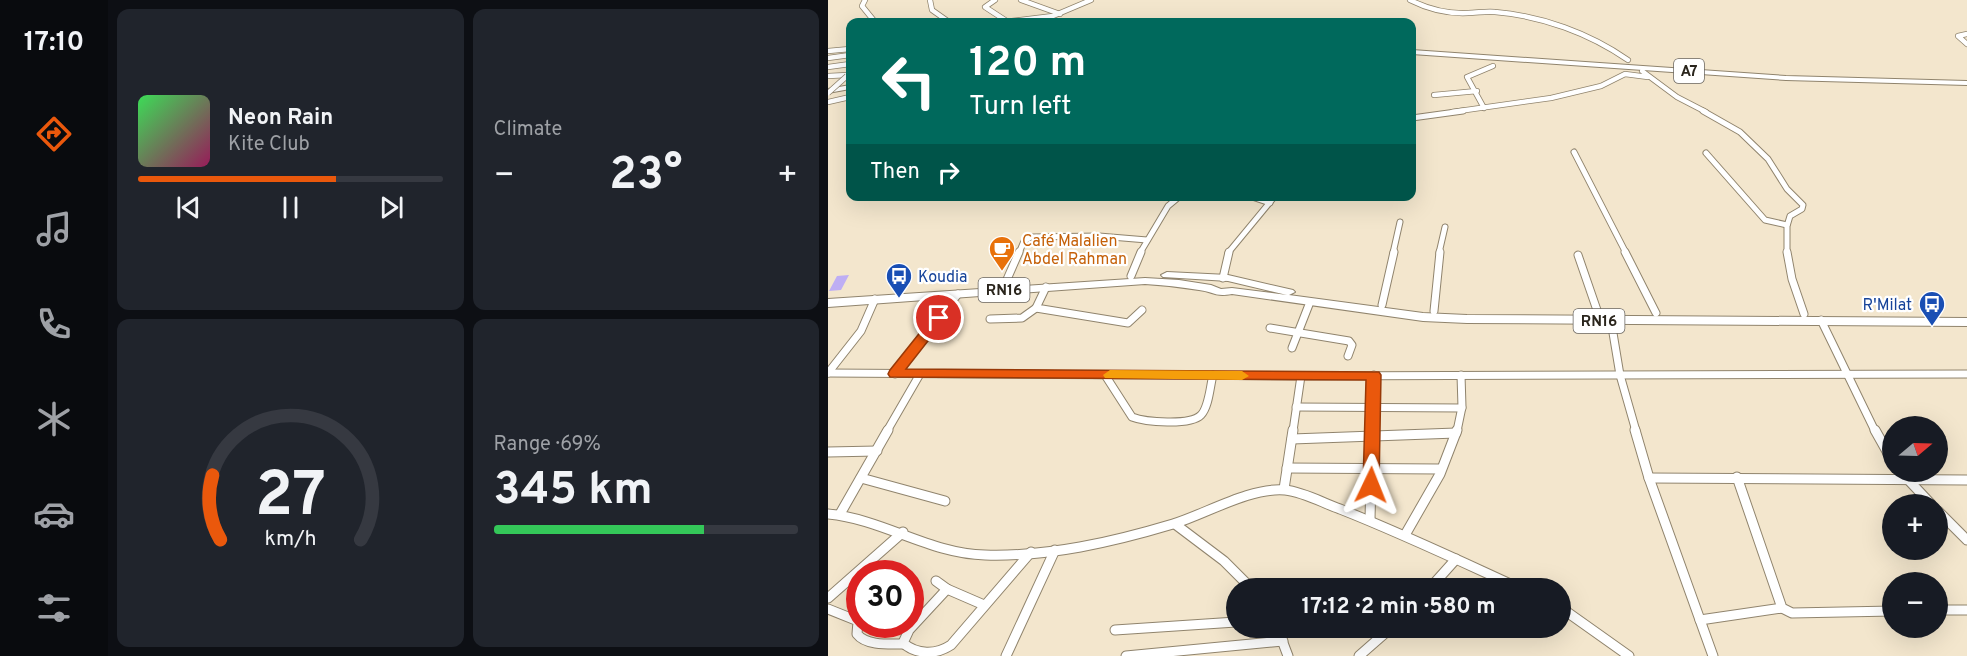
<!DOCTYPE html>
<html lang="en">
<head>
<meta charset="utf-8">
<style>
  :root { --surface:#171b24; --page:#20242c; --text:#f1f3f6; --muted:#9ea1a6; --line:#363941; --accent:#ea580c }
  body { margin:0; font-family:Overpass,sans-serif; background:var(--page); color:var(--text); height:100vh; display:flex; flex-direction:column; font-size:22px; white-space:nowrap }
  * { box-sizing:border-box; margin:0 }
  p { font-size:20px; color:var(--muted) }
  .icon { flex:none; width:33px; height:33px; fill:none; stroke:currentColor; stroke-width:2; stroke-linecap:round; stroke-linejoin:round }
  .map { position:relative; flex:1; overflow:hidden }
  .drawer { display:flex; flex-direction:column; gap:9px; padding:9px; background:#0d0f14; width:720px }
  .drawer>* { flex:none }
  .hud { position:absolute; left:18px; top:18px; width:570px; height:183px; border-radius:12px; box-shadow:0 6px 24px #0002; background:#00695c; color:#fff; overflow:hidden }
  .needle { width:39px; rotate:71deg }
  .buttons { position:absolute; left:1054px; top:416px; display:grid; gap:12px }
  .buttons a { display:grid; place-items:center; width:66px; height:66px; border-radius:50%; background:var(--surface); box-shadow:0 6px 24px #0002; font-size:30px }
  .speed { position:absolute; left:18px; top:560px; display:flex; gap:12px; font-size:30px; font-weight:700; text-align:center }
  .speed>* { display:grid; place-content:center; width:78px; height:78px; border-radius:50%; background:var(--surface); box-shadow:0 6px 24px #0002; line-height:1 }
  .speed .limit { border:9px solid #d22; background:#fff; color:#111 }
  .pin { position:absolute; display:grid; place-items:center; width:51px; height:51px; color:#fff; margin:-26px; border:3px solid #fff; border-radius:50%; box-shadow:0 2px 6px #0007 }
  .me { position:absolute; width:66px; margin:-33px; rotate:2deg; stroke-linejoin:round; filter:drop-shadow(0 0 4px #0008) }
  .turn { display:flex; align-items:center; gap:21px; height:126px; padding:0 24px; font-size:27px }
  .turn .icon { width:78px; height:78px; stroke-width:2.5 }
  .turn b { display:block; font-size:42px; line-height:51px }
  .then { display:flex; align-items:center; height:57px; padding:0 24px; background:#0003; gap:12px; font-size:22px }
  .big { font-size:45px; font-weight:700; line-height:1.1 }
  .drawer .tile { flex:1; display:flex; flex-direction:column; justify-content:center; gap:9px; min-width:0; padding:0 21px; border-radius:12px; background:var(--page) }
  .drawer .dial { align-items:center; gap:0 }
  .dial svg { height:156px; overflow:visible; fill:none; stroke:var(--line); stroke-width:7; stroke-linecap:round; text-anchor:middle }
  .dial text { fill:var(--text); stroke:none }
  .song { display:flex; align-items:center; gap:18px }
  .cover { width:72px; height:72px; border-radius:9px; background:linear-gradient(135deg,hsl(130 70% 55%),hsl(330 70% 35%)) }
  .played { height:6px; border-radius:3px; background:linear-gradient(90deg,var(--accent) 65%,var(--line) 65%) }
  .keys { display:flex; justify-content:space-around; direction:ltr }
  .heat { display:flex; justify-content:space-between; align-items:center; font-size:33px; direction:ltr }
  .charge { height:9px; border-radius:4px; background:linear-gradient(90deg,#34c759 69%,var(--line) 0) }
  .drawer .tiles { flex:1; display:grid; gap:9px; grid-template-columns:repeat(2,1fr) }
  .trip { position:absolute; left:398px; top:578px; width:345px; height:60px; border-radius:30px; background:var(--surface); box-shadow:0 6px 24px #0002; font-weight:700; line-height:60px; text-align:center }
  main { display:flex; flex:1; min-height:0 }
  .tab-bar { display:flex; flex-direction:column; width:108px; justify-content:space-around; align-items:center; background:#090b0e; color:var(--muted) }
  .tab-bar .icon { width:42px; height:42px }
  .tab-bar .active { color:var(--accent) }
  .tab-bar b { font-size:27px; color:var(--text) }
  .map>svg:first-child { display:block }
  .building { fill:#beaef4 }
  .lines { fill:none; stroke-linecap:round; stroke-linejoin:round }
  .street-far3-casing { stroke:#90846d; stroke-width:6 }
  .street-far2-casing { stroke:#90846d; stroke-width:7 }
  .street-far1-casing { stroke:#90846d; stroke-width:9 }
  .street-casing { stroke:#90846d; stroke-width:11 }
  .highway-casing { stroke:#90846d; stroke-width:2 }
  .street-far3 { stroke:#fff; stroke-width:4.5 }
  .street-far2 { stroke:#fff; stroke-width:5 }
  .street-far1 { stroke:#fff; stroke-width:7 }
  .street { stroke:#fff; stroke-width:9 }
  .highway { fill:#fff; fill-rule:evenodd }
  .street-bridge-casing { stroke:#90846d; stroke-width:6; stroke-linecap:butt }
  .street-bridge { stroke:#fff; stroke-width:4.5 }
  .route { fill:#ea580c; stroke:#983908; stroke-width:1.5 }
  .slow { fill:#f59e0b }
  .labels { text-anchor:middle; stroke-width:4.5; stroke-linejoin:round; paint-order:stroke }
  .shield { fill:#fff; stroke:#6a6660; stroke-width:1.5 }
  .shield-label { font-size:15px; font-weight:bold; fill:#2a251c }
  .food-label { font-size:16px; fill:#c56008; stroke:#fff; text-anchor:start }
  .transit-label { font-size:16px; fill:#164399; stroke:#fff; text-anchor:start }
</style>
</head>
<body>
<main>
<nav class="tab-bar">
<b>17:10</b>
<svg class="icon active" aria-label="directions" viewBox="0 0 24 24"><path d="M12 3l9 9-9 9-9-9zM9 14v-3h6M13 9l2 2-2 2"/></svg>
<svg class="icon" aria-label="music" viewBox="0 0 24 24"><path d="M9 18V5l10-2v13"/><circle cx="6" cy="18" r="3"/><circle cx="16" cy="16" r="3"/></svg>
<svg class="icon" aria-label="phone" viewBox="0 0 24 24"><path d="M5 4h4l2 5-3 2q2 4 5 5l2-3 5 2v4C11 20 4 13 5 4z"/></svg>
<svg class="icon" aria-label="climate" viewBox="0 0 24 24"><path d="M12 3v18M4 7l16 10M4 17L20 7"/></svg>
<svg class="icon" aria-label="car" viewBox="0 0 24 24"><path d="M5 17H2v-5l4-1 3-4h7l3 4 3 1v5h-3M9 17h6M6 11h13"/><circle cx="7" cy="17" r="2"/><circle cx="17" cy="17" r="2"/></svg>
<svg class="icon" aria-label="filters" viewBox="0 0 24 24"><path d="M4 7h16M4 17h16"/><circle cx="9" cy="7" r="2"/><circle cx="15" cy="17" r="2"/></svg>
</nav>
<section class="drawer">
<div class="tiles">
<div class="tile">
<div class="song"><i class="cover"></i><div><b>Neon Rain</b><p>Kite Club</p></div></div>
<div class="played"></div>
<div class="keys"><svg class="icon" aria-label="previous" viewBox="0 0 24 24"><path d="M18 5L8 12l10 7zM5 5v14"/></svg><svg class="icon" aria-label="pause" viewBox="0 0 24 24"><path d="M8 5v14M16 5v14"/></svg><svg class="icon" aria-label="next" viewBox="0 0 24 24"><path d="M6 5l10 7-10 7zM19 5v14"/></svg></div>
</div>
<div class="tile"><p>Climate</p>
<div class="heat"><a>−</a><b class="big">23°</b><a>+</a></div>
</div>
<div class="tile dial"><svg viewBox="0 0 100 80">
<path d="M14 69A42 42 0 1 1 86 69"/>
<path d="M14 69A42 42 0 0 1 10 36" stroke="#ea580c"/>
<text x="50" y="56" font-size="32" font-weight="700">27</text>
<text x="50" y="72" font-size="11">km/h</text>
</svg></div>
<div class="tile"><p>Range · 69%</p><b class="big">345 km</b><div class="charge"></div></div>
</div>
</section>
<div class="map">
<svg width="1139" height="656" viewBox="0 0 1139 656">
  <rect width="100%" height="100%" fill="#f3e6cd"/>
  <polygon class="building" points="21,275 13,290 1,291 9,276"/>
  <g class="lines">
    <g class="street-far3-casing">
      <g id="street-far3">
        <polyline points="37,0 34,6 47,22"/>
        <polyline points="102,0 104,10 121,22"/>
        <polyline points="167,0 157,7 180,22"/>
        <polyline points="193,0 232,14"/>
        <path d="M582,0C600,9 620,14 640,13C649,13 658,11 667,12C714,16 761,33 800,60"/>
        <polyline points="175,22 225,16 263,0"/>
        <polyline points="1139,34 1130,36 1139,44"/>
        <polyline points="0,51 22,49"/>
        <polyline points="0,58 22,55"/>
        <polyline points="0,67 22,64"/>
        <polyline points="814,71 849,97 878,112"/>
        <polyline points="0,76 20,75"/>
        <polyline points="606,95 649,91"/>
        <polyline points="0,102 22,97"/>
        <polyline points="656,108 639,77 665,66"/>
        <polyline points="624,112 723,98 773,86 797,74 820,77"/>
      </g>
    </g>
    <g class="street-far2-casing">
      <g id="street-far2">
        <polyline points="875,111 912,132 940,159 959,189 975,205 974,209 962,216 959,226 959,253"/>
        <polyline points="584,118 635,111"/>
        <polyline points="746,152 798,253"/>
        <polyline points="878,153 937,220 959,225"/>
        <polyline points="421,196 442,203"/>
        <polyline points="191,253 196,241 203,237 271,236 319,240"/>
        <polyline points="312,253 340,206 352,196"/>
        <polyline points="400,253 447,196"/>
        <polyline points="565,253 572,222"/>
        <polyline points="611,253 617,227"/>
      </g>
    </g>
    <g class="street-far1-casing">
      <g id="street-far1">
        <polyline points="797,252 828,313"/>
        <polyline points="959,252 964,279 976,314"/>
        <polyline points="750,255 770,313"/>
        <polyline points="303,276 313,252"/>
        <polyline points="395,278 401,252"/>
        <polyline points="177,284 191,252"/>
        <polyline points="218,287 208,308 300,323 314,310"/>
        <polyline points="554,305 566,252"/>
        <polyline points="606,311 612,252"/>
        <polyline points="162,319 194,318 208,308"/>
        <polyline points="993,320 1047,431"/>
        <polyline points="783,321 792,375 808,431"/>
        <polyline points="442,328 521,341 524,345 520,356"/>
        <polyline points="464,348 482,302"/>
        <polyline points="0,373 473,376 1139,374"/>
        <polyline points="0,373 33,331 47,299"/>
        <polyline points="67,374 130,294"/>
        <path d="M277,375L304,417C317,422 362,426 373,415C381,407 382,386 385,375"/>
        <polyline points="468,407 634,408"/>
        <polyline points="59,431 92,374"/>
        <polyline points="465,431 473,376"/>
        <polyline points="544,431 546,375"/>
        <polyline points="629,431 634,407 633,375"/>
      </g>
    </g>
    <g class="street-casing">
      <g id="street">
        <polyline points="807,430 821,478 885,656"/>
        <polyline points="1047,430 1065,462"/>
        <polyline points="464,439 628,433"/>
        <polyline points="0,452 49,451"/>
        <polyline points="459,468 612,469"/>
        <polyline points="1072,471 1103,504"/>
        <polyline points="909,477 954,608 964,613 1065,611"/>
        <polyline points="33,478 117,501"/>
        <polyline points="821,478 1139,480"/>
        <polyline points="456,489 465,430"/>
        <polyline points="1110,511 1139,540"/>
        <path d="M0,514C55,519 102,554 157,555C220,557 285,542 345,524C378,514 422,487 457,490C476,492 495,503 512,509C573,533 632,561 691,588"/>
        <polyline points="12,514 60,430"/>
        <polyline points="542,520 544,430"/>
        <polyline points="347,524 396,561 423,588"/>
        <polyline points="577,535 612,474 629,430"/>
        <path d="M108,581L119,589L81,630L75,643C89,655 108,655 123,645L203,552"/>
        <polyline points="602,588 628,559"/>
        <polyline points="119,589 156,605"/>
        <polyline points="0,598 75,532"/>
        <polyline points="732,607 801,656"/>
        <path d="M0,609L30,621L29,634C38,646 62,644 76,644"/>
        <polyline points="1110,610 1139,610"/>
        <polyline points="872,620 954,608"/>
        <polyline points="449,627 460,656"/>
        <polyline points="287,630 408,622"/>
        <polyline points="178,656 227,550"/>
        <polyline points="298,656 455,641"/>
        <polyline points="531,656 564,627"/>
      </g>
    </g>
    <g class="highway-casing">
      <g id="highway">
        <polygon points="584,50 958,76 1139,81 1139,85 958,80 584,54"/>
        <polygon points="22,85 22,89 0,93 0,89"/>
        <path d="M339,272L400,275L465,290L467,292L461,295L595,313L639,315L1139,318V326L639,323L595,321L404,294C386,297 387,292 371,290C353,287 335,285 317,284L0,307V299L317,278L351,280L383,285L393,289L404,288L459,295L400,281L335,277L333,275Z"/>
      </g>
    </g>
    <use href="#street-far3" class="street-far3"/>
    <use href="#street-far2" class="street-far2"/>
    <use href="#street-far1" class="street-far1"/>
    <use href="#street" class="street"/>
    <use href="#highway" class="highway"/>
    <g class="street-bridge-casing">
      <polyline id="street-bridge" points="0,93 19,76"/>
    </g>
    <use href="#street-bridge" class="street-bridge"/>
  </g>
  <polygon class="route" points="111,314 118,318 78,369 551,372 553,375 551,485 549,490 543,492 537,490 535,485 538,380 62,377 60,374 62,370 106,315"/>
  <polygon class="slow" points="282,370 414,371 421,376 414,380 277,378 275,375"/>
  <defs>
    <g id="cafe-pin" transform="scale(1.35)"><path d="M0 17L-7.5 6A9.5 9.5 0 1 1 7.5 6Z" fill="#e8710a" stroke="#fff"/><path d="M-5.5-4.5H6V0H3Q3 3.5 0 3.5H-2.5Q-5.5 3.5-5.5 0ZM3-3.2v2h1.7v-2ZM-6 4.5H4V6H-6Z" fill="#fff"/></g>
    <g id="bus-pin" transform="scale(1.35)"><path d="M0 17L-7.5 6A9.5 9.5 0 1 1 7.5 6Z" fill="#1a4fb4" stroke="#fff"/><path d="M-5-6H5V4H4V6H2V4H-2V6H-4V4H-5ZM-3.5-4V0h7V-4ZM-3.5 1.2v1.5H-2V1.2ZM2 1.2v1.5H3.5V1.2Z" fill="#fff"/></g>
  </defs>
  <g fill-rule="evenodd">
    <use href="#cafe-pin" x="174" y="249"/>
    <use href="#bus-pin" x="71" y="276"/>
    <use href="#bus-pin" x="1104" y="304"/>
  </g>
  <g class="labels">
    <g class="shield">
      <rect x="846" y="59" width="30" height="24" rx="4.5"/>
      <rect x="150.5" y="278" width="51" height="24" rx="4.5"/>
      <rect x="745.5" y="309" width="51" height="24" rx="4.5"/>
    </g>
    <g class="shield-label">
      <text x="861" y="76">A7</text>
      <text x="176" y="295">RN16</text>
      <text x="771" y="326">RN16</text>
    </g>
    <g class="food-label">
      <text x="194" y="246">Café Malalien<tspan x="194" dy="18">Abdel Rahman</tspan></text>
    </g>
    <g class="transit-label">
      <text x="90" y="282">Koudia</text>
      <text x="1084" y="310" text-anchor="end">R'Milat</text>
    </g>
  </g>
</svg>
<div class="buttons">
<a><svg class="needle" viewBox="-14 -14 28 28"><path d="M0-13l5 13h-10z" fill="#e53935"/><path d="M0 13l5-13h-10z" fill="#9ea1a6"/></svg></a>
<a>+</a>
<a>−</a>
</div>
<div class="speed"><div class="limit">30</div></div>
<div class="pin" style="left:111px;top:318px;background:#d93025"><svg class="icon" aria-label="arrive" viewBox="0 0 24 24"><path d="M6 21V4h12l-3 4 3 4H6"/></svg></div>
<svg class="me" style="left:543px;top:485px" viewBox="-20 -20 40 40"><path d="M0-17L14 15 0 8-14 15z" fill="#ea580c" stroke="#fff" stroke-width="4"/></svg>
<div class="trip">17:12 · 2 min · 580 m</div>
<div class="hud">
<div class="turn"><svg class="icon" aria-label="left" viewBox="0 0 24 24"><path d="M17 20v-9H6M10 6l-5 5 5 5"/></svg><div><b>120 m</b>Turn left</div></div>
<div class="then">Then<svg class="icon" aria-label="right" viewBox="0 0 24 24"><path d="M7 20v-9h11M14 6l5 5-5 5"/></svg></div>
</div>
</div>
</main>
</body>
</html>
